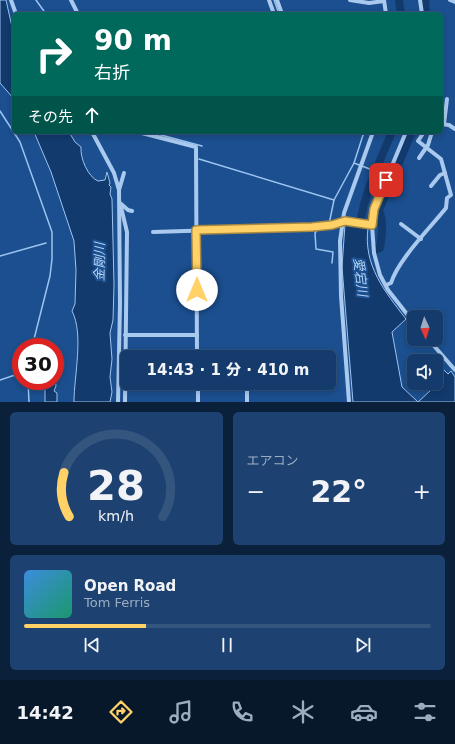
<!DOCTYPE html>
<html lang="ja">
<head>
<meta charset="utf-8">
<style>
  :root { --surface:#143b6b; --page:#1d4271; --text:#f1f3f6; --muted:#9dadc1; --line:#33557e; --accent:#ffd166 }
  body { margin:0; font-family:"DejaVu Sans","Noto Sans JP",sans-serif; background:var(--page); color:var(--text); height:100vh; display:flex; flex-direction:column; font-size:15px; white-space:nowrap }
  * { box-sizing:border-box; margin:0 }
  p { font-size:13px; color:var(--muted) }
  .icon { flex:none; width:22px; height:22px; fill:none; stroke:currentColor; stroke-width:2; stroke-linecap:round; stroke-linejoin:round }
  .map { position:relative; height:402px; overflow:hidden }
  .panel { display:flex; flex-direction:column; gap:10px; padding:10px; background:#0b203b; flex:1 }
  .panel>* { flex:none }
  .hud { position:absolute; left:12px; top:12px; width:431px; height:122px; border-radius:6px; box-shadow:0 2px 6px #0003,0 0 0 1px var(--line); background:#00695c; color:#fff; overflow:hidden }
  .needle { width:26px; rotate:176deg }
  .fabs { position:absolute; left:407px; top:310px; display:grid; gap:8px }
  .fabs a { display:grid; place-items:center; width:36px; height:36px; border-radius:6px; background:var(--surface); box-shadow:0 2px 6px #0003,0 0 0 1px var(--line); font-size:20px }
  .speed { position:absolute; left:12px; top:338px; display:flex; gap:8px; font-size:20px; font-weight:700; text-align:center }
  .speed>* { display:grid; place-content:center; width:52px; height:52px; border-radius:50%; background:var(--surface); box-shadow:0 2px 6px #0003,0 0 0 1px var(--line); line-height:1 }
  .speed .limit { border:6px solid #d22; background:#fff; color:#111 }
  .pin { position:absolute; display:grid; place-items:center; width:34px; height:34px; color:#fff; margin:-17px; border-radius:8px; box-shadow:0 2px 6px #0006 }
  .me { position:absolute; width:44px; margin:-22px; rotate:0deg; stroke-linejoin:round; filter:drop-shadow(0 0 3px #0008) }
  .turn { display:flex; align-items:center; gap:14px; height:84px; padding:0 16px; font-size:18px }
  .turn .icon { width:52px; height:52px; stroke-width:2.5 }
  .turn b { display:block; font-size:28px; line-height:34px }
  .then { display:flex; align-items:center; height:38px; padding:0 16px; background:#0003; gap:8px; font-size:15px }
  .big { font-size:30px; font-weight:800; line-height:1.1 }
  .panel .card { flex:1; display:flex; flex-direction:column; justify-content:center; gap:6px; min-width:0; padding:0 14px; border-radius:6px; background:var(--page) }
  .panel .dial { align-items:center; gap:0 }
  .dial svg { height:104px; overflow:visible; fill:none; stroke:var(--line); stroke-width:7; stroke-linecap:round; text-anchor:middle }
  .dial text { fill:var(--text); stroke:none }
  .song { display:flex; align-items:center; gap:12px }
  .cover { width:48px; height:48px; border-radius:6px; background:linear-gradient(135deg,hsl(210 70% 55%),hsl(160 70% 35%)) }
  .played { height:4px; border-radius:2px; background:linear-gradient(90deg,var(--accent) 30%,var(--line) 30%) }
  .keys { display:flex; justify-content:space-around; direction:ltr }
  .heat { display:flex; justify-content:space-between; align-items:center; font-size:22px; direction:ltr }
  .panel .tiles { flex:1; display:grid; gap:10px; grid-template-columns:1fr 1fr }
  .card:last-child { grid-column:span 2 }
  .trip { position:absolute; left:120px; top:350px; width:216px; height:40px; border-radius:6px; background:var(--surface); box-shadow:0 2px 6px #0003,0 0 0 1px var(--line); font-weight:800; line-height:40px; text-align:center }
  .tabs { display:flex; height:64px; justify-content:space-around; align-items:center; background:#08182b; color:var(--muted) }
  .tabs .icon { width:28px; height:28px }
  .tabs .active { color:var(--accent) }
  .tabs b { font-size:18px; color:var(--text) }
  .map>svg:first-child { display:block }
  .water { fill:#123a6d; stroke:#9cc4f0 }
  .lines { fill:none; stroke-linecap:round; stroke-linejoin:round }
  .stream { stroke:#9cc4f0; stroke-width:1.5 }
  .river { stroke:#123a6d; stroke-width:8 }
  .street { stroke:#a9c9ee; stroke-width:4 }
  .secondary { stroke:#d6e6fa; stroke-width:8 }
  .route-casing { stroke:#a68842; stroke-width:10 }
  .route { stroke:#ffd166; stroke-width:7 }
  .labels { text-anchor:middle; stroke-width:4; stroke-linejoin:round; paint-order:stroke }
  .water-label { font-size:13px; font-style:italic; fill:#b5d3f5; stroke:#1b4f8f }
</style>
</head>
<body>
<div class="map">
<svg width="455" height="402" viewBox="0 0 455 402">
  <rect width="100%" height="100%" fill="#1b4f8f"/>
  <g class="water">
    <polygon points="0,0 6,0 14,36 14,99 0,83"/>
    <path d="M34,132H69L75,142L81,147C80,158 88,177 98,181L105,180L107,172L110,183L109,185L111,187L110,194L112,199L114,285L113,320L110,333L112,359L110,377L112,392L110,402H74C74,376 84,334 72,311L75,304L76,270L74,241L51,172Z"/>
    <path d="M345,224L368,228C363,265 385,292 406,319L392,332L402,387L418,402L444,378L436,370L440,366L448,374L451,371L455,377V402H353L342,267Z"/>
    <polygon points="55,379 56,386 54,391 57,393 57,402 45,402 45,381 55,381"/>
  </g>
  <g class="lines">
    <g class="stream">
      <polyline points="36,0 46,14"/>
      <polyline points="274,0 279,14"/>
      <polyline points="0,111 20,142 52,232 52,259 50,276 32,347"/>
      <polyline points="150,132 202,146"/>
      <polyline points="364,132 354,163 375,171"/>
      <polyline points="199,159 334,200 328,229 317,230 315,233 316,249 333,252 332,263"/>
      <polyline points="334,200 354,163"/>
      <polyline points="0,256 46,243"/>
      <polyline points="0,380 21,373"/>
      <polyline points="28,381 29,402"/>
    </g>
    <g class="river">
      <polyline points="399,0 401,14"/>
      <polyline points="425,0 426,14"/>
      <path d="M359,238C360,200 378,166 392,132"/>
      <path d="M376,249L380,248C382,235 384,223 379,210L412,132"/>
    </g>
    <g class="street">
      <polyline points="11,0 16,14"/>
      <polyline points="71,0 78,14"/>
      <polyline points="269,0 274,14"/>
      <polyline points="277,0 282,14"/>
      <polyline points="350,0 369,3 384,1"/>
      <polyline points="384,0 386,14"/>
      <polyline points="420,0 422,14"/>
      <polyline points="450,0 455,2"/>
      <polyline points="441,124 449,125 455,129"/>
      <polyline points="444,124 447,99"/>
      <polyline points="92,132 114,173 119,190 120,304 118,402"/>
      <polyline points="138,132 196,147 197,357"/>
      <polyline points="406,132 374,209 372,225 374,253 380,275 388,290 414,323"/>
      <polyline points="419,158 428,145 432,132"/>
      <polyline points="431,186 440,175 445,173"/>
      <polyline points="119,190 124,173"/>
      <polyline points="345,221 372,225"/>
      <polyline points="401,224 421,239"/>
      <polyline points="153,232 312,227 342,223"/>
      <path d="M386,285L391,283C398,260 430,228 446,208L447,198L451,195L441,159L418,141L424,132"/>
      <polyline points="125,335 197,335"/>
      <polyline points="428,339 455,370"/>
      <polyline points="143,383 145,383"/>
      <polyline points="198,383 198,402"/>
      <polyline points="125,402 127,232 120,203 128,210 132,211"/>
      <polyline points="247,402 247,383"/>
      <polyline points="349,402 341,296 340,241 344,213 373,132"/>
    </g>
    <polyline class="secondary" points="342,223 345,221"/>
  </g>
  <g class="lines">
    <g class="route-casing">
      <polyline id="route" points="197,290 196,230 312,227 332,225 345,221 372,225 374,209 386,180"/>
    </g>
    <use href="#route" class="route"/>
  </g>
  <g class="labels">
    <g class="water-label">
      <text transform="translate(99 262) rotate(-89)" y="5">金剛川</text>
      <text transform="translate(361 277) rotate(83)" y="5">愛宕川</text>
    </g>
  </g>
</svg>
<div class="fabs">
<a><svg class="needle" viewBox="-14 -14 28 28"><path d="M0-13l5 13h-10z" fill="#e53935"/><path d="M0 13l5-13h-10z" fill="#9dadc1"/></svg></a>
<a><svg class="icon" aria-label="sound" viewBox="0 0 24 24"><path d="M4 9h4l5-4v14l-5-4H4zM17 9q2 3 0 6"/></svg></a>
</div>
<div class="speed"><div class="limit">30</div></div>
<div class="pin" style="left:386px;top:180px;background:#d93025"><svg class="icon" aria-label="arrive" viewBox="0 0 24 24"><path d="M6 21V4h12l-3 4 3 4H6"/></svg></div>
<svg class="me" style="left:197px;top:290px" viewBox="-20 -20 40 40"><circle r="19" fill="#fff"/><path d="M0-13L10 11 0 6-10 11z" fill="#ffd166"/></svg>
<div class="trip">14:43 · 1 分 · 410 m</div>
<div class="hud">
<div class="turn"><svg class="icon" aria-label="right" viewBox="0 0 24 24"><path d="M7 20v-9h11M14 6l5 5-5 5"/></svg><div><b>90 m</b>右折</div></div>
<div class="then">その先<svg class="icon" aria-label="ahead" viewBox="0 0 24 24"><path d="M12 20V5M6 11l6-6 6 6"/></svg></div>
</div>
</div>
<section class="panel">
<div class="tiles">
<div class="card dial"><svg viewBox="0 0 100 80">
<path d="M14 69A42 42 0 1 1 86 69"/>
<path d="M14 69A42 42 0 0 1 10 35" stroke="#ffd166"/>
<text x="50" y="56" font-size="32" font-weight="700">28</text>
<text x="50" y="72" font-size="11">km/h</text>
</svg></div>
<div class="card"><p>エアコン</p>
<div class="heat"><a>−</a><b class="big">22°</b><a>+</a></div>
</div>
<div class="card">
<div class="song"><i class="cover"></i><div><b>Open Road</b><p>Tom Ferris</p></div></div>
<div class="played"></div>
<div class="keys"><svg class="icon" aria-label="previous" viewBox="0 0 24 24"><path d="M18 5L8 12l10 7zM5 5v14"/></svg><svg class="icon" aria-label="pause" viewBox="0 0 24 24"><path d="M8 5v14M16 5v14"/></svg><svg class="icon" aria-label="next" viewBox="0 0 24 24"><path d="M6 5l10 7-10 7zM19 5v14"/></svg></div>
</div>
</div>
</section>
<nav class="tabs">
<b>14:42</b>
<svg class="icon active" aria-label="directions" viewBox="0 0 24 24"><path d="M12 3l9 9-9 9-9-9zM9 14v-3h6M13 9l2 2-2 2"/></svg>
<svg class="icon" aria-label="music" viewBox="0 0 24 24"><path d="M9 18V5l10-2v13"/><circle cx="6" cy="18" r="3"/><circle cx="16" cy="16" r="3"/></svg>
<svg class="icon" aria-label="phone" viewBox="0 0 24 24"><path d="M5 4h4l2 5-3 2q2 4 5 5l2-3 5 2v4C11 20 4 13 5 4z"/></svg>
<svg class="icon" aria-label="climate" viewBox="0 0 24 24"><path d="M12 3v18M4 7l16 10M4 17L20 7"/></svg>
<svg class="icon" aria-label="car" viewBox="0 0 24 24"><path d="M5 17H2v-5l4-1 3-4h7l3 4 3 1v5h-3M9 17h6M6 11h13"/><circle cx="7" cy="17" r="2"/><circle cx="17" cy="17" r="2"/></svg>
<svg class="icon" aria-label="filters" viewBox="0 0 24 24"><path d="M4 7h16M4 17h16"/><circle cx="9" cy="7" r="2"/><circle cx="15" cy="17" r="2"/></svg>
</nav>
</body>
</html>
